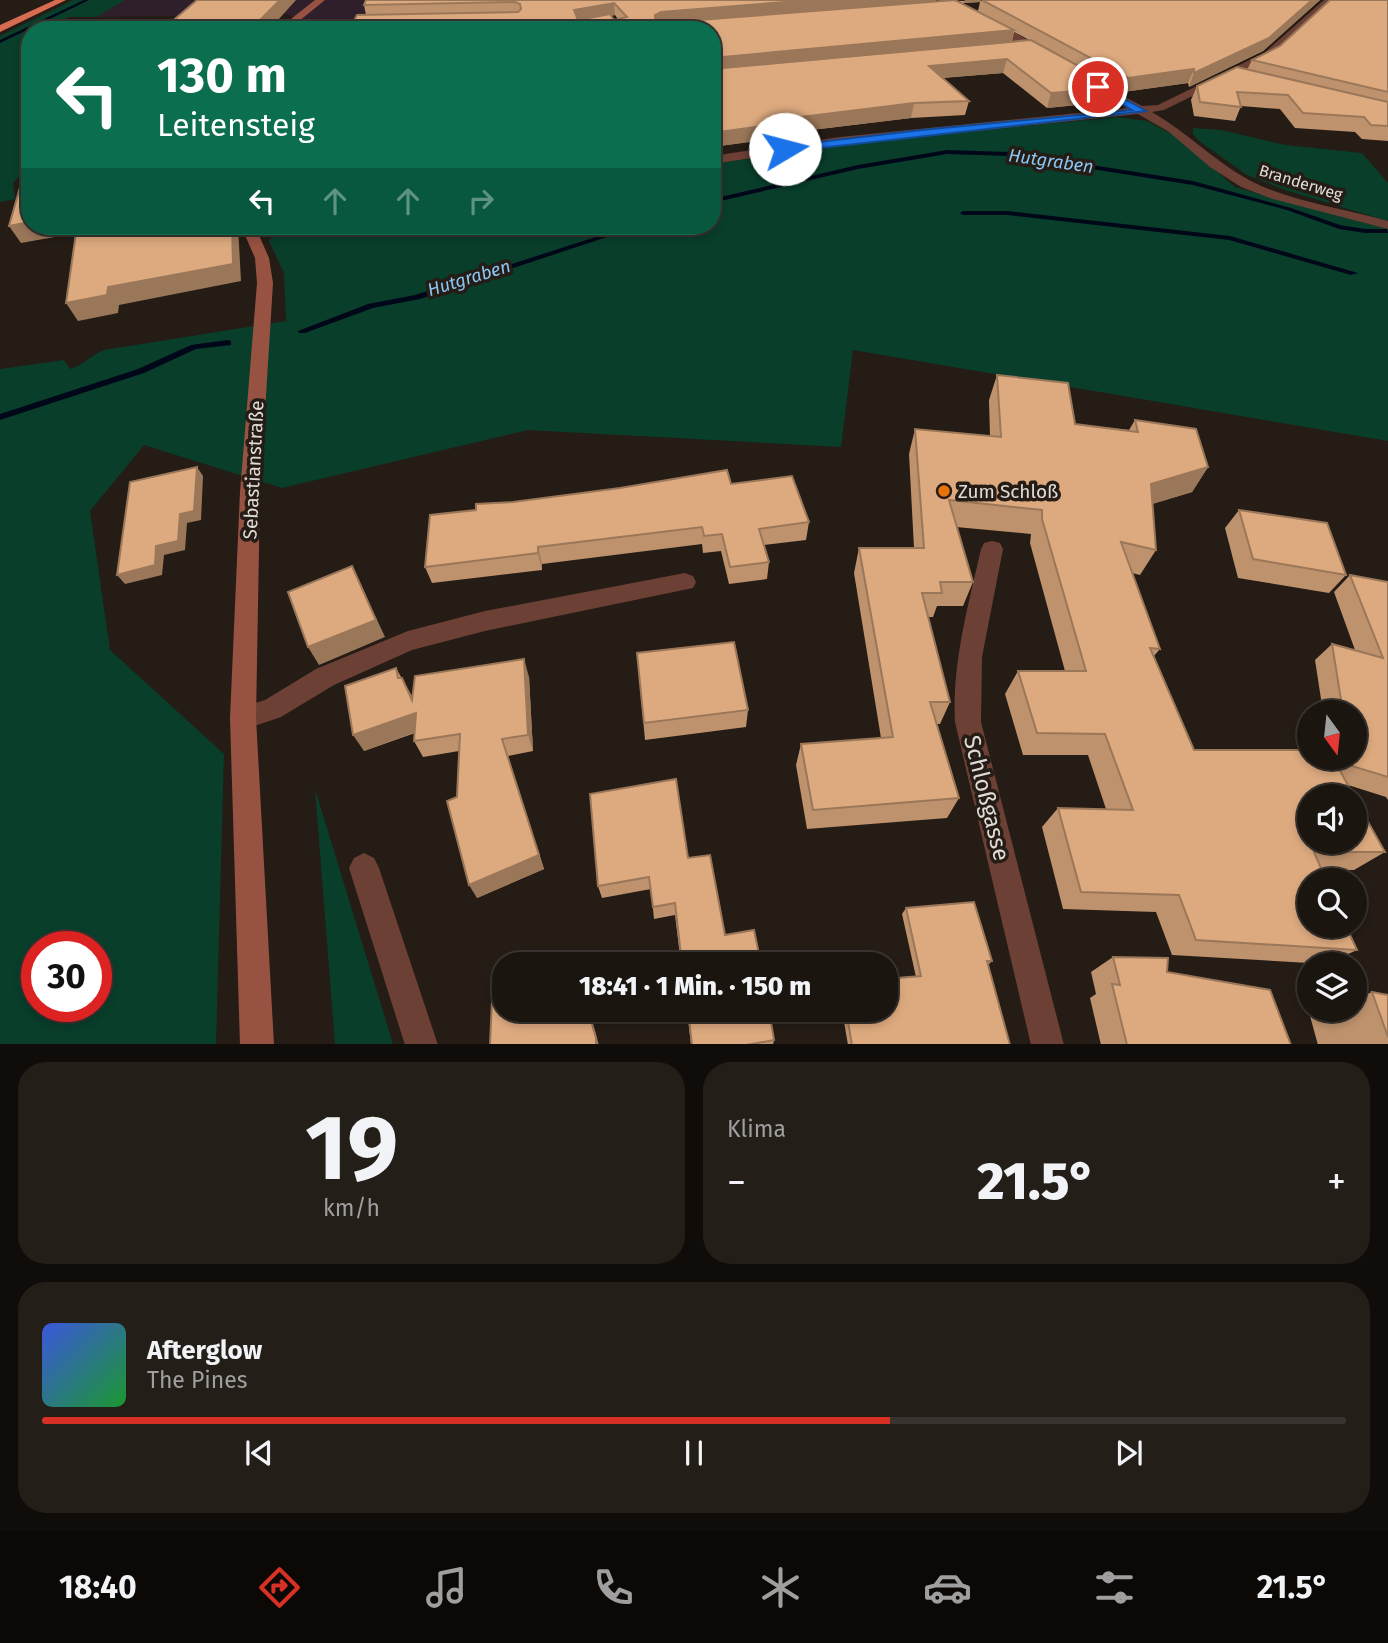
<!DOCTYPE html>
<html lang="de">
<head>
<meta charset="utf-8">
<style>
  :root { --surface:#1b1510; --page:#241e19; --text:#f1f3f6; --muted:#a09f9f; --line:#393430; --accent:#d93025 }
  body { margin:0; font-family:"Fira Sans",sans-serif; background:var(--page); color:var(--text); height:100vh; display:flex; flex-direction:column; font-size:26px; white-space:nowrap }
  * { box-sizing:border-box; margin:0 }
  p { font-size:23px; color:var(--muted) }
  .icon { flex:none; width:38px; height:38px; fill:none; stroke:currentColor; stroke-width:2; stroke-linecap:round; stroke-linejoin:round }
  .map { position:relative; height:1044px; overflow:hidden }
  .drawer { display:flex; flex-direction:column; gap:18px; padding:18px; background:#0f0c09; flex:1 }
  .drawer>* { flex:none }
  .hud { position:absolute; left:21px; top:21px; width:700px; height:214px; border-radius:28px; box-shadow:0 4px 10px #0003,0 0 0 2px var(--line); background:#0b6e4f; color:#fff; overflow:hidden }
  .needle { width:46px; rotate:165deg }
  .fabs { position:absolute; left:1297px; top:700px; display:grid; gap:14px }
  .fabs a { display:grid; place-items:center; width:70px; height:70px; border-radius:50%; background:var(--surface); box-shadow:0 4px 10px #0003,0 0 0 2px var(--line); font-size:35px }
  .speed { position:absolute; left:21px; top:931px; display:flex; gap:14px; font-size:35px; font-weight:700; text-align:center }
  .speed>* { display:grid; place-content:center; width:91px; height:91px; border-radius:50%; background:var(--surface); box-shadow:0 4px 10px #0003,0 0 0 2px var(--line); line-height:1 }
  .speed .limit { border:10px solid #d22; background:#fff; color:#111 }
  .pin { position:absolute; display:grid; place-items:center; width:60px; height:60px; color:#fff; margin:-30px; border:4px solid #fff; border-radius:50%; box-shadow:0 2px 7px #0007 }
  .me { position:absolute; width:77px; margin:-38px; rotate:82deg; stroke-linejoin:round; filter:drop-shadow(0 0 5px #0008) }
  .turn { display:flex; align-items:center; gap:24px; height:147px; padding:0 21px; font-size:32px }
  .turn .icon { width:91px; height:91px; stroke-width:2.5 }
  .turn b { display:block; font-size:49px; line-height:60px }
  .lanes { display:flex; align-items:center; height:66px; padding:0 21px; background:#0003; justify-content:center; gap:35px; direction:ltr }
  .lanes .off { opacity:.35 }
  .big { font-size:52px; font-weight:800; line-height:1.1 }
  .drawer .card { flex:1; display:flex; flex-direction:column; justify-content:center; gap:10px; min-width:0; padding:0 24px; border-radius:28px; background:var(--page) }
  .drawer .dial { align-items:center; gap:0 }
  .dial b { font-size:91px; line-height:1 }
  .song { display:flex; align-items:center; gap:21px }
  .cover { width:84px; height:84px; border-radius:10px; background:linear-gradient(135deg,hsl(230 70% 55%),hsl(130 70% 35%)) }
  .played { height:7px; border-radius:4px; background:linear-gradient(90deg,var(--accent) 65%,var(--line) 65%) }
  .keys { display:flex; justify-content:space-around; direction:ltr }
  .heat { display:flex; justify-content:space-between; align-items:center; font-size:38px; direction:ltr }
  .drawer .tiles { flex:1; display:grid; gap:18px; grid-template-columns:1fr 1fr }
  .card:last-child { grid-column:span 2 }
  .trip { position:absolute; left:492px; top:952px; width:406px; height:70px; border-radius:28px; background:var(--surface); box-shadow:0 4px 10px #0003,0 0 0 2px var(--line); font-weight:800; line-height:70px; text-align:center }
  .tabs { display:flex; height:112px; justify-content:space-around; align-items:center; background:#0b0806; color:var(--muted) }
  .tabs .icon { width:49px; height:49px }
  .tabs .active { color:var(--accent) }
  .tabs b { font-size:32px; color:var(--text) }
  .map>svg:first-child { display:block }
  .commercial { fill:#2e1f2b }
  .green { fill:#093e2b; fill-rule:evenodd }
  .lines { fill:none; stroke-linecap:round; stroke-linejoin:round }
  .stream { fill:#000719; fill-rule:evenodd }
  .street { fill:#6c4035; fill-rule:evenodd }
  .secondary { fill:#985241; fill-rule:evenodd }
  .highway { fill:#d86c51; fill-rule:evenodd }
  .wall { fill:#be926d; fill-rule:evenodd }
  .shaded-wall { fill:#9b7759 }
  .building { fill:#ddaa7f; stroke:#9b7759; stroke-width:2; fill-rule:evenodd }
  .route { fill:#1a73e8; stroke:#114b97; stroke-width:2 }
  .food-dot { fill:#e8710a; stroke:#241c15; stroke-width:2.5 }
  .labels { text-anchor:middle; stroke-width:7; stroke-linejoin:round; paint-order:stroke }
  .far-street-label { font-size:16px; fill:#e1dbd7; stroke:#241c15 }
  .far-water-label { font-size:18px; font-style:italic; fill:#8bc6f4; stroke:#241c15 }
  .street-label { font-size:19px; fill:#e1dbd7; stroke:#241c15 }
  .poi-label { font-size:19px; fill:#e1dbd7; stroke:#241c15; text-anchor:start }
  .near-street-label { font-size:23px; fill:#e1dbd7; stroke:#241c15 }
</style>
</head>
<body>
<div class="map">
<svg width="1388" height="1045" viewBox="0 0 1388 1045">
  <rect width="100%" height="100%" fill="#241c15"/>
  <polygon class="commercial" points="125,0 508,0 498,18 310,21 284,14 97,17"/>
  <g class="green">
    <polygon points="73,0 125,0 97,17 69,17 45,30 30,30 30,164 13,183 15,199 0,202 0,36"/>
    <path d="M1116,117L1147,121L1177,137L1235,187L1388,229V441L853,350L841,447L528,430L282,488L144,445L90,511L110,650L224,754L216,1044L0,1045V369L64,360L70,369C84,365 91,355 104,350L286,321L284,273L269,241L276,230L284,226H712V164L875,141ZM37,947H96V1006H37Z"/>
    <polygon points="1193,128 1221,130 1285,145 1362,153 1388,183 1388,221 1285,190 1247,175 1199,141 1193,134"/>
    <polygon points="315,789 393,1044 335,1044"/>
  </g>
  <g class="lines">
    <g class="stream">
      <polygon points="84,0 89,0 0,43 0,40"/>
      <polygon points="947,150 1009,152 1193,181 1291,208 1340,225 1365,229 1387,229 1388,233 1365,233 1339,229 1287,210 1193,185 1009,156 947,154 858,169 712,203 712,199 858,165"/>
      <polygon points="1008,211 1230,236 1358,273 1351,275 1229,240 1008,215 963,215 960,213 963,211"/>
      <polygon points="630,226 640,226 420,299 373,308 305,333 299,333 298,331 368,304 415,295"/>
      <polygon points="228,340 231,341 231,345 196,349 144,373 0,420 0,414 138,369 191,345"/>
    </g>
    <g class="street">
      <path d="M937,0C959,0 1031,39 1049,55L1040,57Z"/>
      <path d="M1324,0H1333L1272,57L1164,110L1152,112C1187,132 1214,161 1249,180C1288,201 1345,209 1388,221V229L1273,199L1241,187L1210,167L1169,132L1138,114L840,145L712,164V156L840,137L1128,108L1074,77V73L1078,72L1142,106L1158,105L1264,53Z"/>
      <polygon points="381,19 384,20 384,24 289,27 284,24 289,21"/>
      <path d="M992,541L1000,543L1003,549L982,657L981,722L1064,1045H1031L955,722C952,662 968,607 981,549L984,543Z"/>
      <polygon points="685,573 693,576 696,582 693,588 485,631 412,650 334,685 281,717 243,730 234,726 230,718 234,710 265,700 316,669 408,631 485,611"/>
      <polygon points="364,853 374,858 379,868 438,1045 405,1045 349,868 354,858"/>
    </g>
    <g class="secondary">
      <polygon points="315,0 325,0 288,30 277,30"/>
      <polygon points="241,226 255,226 269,258 273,283 260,492 256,718 274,1045 240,1045 230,718 240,492 257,283 255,258"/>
    </g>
    <polygon class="highway" points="55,0 66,0 0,32 0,25"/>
  </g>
  <g class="wall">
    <path d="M366,0L936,1L1320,0L1263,51L1189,87L1188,83L1123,92L1106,83L1097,103L1047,108L1003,73L943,78L969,101L965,115L911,118L803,131L802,135L712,147V30L366,15L364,5ZM980,2L978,11L960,3H964ZM615,15L618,19L614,20L611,16ZM1014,32L1022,36L1029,40L1012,41Z"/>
    <polygon points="1388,0 1388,141 1362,139 1355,132 1295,128 1280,109 1241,106 1235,121 1194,116 1191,100 1197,86 1247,70 1252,60 1280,46"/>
    <polygon points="997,375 1075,424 1129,430 1135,420 1208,467 1192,492 1152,504 1156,550 1140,575 1132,573 1160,649 1153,657 1194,750 1309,758 1354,758 1354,712 1323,712 1315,660 1332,644 1355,650 1334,592 1350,575 1388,582 1388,800 1386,797 1348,785 1385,852 1354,870 1322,870 1357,950 1326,964 1172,955 1156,912 1063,909 1042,827 1058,808 1106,809 1088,755 1023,755 1005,694 1018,671 1065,671 1030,543 1031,534 956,527 973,582 963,606 937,606 933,617 928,617 950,702 940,724 937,724 959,798 947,818 807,829 796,765 801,744 881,738 854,573 859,548 914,548 909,454 915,429 990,436 989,400"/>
    <polygon points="731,484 809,522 806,540 764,545 769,562 767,579 729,584 721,551 703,553 702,544 542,564 542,570 432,583 425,567 476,510 513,502 620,488"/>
    <polygon points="1239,510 1346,575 1329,593 1238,578 1225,528"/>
    <polygon points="637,653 748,710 746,727 645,740"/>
    <polygon points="396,668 413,698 529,677 533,751 508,756 544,869 477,898 457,797 459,751 423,757 414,741 415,733 364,751"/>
    <polygon points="688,858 725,935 761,964 681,964 675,915 654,919 651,889 602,898 598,886"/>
    <polygon points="906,908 992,961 988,965 1010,1045 848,1045 842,1010 886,1010 916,977 902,914"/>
    <polygon points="1113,957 1167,972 1291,1045 1101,1045 1090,998 1096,994 1091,972"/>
    <polygon points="1372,992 1388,995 1388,1045 1318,1045 1310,1016 1326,1010 1354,1010 1354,999"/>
    <polygon points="687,1010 769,1010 774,1040 773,1045 691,1045"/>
  </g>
  <g class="shaded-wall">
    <polygon points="280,0 296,0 269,30 251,29"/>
    <polygon points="810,0 936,0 935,2 655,30 655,15 661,12"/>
    <polygon points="965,0 981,0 980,2 964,3"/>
    <polygon points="1312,0 1320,0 1263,51 1189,87 1194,73"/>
    <polygon points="614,3 615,15 575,23 574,10"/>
    <polygon points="1014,30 1011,43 712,71 712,58"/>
    <polygon points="1007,59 1003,73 927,79 929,66"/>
    <polygon points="1194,69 1188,83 1123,92 1128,78"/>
    <polygon points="1106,81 1097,103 1047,108 1051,93 1093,83"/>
    <polygon points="914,103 911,118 803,131 802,135 712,147 712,133 801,117"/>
    <polygon points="30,222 30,226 85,226 88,231 21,243 9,226"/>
    <polygon points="232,226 238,226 241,281 119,305 118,313 78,321 66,303 108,287"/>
    <polygon points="197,467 203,476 201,520 187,523 185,550 164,555 162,575 125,584 117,575 156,546 180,514"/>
    <polygon points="1208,467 1192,492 1136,509 1151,484"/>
    <polygon points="538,547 542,564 542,570 538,553"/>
    <polygon points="352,566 385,637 319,665 308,647"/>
    <polygon points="524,659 529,677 533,751 528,735"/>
    <polygon points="416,713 424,729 364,751 353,735"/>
    <polygon points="502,739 544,869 477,898 469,885"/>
    <polygon points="588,1010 589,1010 599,1045 596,1045"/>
  </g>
  <g class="building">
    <polygon points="197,0 280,0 251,29 331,26 329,30 162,30"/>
    <path d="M366,0H810L661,12L655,15V19L699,20L955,0L1014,30L712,58V30H349L357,15L518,12L521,9L520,4L515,2L364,5ZM614,3L627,17L614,20L610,14L578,20L574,10Z"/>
    <polygon points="982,0 1312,0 1269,38 1194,73 1194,69 1128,78"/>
    <polygon points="1330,0 1388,0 1388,92 1252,60 1280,46"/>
    <polygon points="1031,40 1106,81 1093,83 1102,89 1051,93 1007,59 929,66 969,101 914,103 801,117 804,120 712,133 712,69"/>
    <polygon points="1237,67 1388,102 1388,126 1371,125 1364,117 1303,113 1288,95 1237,92 1241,107 1200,102 1197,86"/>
    <polygon points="30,178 30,222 9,226 21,184 27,182"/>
    <polygon points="77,226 232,226 233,264 108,287 107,295 66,303"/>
    <polygon points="997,375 1068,383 1075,424 1138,432 1135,420 1196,429 1208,467 1151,484 1156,550 1121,542 1160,649 1150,648 1194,750 1309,750 1309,758 1333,758 1354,796 1309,796 1309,842 1354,842 1354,797 1385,852 1314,852 1326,880 1309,880 1309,926 1346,926 1357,950 1196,940 1179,895 1081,892 1058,808 1133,810 1105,734 1037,733 1018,671 1086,671 1042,519 1042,510 949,500 973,582 940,582 942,593 922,593 950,702 930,702 959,798 813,810 801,744 893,737 859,548 924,548 915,429 1001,437"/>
    <polygon points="197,467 194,511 180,514 178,541 156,546 155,565 117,575 130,482"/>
    <polygon points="727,470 731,484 792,476 809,522 759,529 769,562 730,567 722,534 704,536 702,527 538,547 538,553 425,567 430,515 476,510 476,504 513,502 620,488"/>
    <polygon points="1239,510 1327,523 1346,575 1253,559"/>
    <polygon points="352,566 376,620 308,647 288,592"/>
    <polygon points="1350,575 1388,582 1388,777 1352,766 1351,758 1354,758 1354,712 1343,712 1332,644 1383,658"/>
    <polygon points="734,642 748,710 644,723 637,653"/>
    <polygon points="524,659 528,735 502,739 539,855 469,885 447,801 457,797 460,734 414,741 416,713 353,735 345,686 396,668 398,678 402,678 412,700 415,676"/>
    <polygon points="676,779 688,858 710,855 725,935 754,930 761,964 682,964 675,903 653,907 649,877 598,886 590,794"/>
    <polygon points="974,902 992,961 987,961 1010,1045 852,1045 846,1010 886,1010 886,979 921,976 906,908"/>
    <polygon points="1113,957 1168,958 1167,972 1270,990 1291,1045 1127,1045 1112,984 1120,985"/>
    <polygon points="504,977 504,1010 588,1010 596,1038 596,1045 490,1045 493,979"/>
    <polygon points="1372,992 1388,995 1388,1037"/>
    <polygon points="688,1010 769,1010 774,1040 746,1045 692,1045"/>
  </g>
  <polygon class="route" points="1095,86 1101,86 1146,111 785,152 780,149 785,146 921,130 1132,110 1095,89"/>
  <circle class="food-dot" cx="944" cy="491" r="7"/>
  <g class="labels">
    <g class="far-street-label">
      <text transform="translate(1301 182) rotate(17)" y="6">Branderweg</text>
    </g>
    <g class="far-water-label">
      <text transform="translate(1051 161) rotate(8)" y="6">Hutgraben</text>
      <text transform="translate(469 278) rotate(-17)" y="6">Hutgraben</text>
    </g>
    <g class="street-label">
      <text transform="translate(253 470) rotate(-87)" y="7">Sebastianstraße</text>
    </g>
    <g class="poi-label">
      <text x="958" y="498">Zum Schloß</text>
    </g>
    <g class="near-street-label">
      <text transform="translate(987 798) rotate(76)" y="8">Schloßgasse</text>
    </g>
  </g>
</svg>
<div class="fabs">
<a><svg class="needle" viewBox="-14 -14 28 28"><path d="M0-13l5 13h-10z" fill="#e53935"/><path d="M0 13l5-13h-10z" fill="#a09f9f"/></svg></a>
<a><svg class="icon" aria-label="sound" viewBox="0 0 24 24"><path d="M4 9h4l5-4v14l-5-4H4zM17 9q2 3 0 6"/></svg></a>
<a><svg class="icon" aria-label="search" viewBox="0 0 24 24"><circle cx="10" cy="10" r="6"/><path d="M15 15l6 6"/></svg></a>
<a><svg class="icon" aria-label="layers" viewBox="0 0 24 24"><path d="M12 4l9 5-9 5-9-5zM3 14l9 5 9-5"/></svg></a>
</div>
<div class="speed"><div class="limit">30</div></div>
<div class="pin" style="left:1098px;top:87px;background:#d93025"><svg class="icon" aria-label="arrive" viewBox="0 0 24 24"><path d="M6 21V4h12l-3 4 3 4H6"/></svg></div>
<svg class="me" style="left:785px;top:149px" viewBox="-20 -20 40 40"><circle r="19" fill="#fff"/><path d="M0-13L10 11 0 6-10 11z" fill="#1a73e8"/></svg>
<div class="trip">18:41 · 1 Min. · 150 m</div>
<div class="hud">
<div class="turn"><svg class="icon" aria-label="left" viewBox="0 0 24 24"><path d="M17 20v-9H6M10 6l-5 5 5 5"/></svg><div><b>130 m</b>Leitensteig</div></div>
<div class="lanes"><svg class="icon" aria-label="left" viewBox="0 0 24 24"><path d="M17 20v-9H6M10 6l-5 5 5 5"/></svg><svg class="icon off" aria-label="ahead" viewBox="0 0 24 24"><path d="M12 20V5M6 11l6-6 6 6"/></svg><svg class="icon off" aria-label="ahead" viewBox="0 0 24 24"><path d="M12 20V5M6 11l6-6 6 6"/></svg><svg class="icon off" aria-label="right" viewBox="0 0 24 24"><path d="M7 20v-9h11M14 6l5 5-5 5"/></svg></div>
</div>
</div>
<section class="drawer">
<div class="tiles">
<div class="card dial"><b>19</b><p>km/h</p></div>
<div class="card"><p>Klima</p>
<div class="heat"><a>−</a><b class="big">21.5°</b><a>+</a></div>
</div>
<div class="card">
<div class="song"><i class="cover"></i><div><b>Afterglow</b><p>The Pines</p></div></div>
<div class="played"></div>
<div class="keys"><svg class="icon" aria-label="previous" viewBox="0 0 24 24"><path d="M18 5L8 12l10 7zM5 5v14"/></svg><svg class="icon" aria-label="pause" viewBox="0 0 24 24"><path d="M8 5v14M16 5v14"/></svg><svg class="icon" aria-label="next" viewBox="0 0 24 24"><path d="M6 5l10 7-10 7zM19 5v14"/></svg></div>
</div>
</div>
</section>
<nav class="tabs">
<b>18:40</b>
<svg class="icon active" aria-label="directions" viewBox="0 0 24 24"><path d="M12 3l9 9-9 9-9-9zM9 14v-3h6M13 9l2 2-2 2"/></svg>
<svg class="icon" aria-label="music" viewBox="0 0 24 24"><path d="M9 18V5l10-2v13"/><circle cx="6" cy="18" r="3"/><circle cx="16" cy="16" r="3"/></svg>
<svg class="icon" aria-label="phone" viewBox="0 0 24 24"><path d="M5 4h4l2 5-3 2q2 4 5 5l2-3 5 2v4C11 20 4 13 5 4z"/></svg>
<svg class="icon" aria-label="climate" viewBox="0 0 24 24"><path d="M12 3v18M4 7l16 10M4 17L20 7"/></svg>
<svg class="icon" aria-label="car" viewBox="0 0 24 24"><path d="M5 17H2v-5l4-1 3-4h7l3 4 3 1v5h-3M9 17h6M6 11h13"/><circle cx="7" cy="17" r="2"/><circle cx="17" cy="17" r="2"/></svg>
<svg class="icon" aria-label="filters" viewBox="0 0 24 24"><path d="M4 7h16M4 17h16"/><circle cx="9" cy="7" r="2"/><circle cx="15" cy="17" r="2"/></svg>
<b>21.5°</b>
</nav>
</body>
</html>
